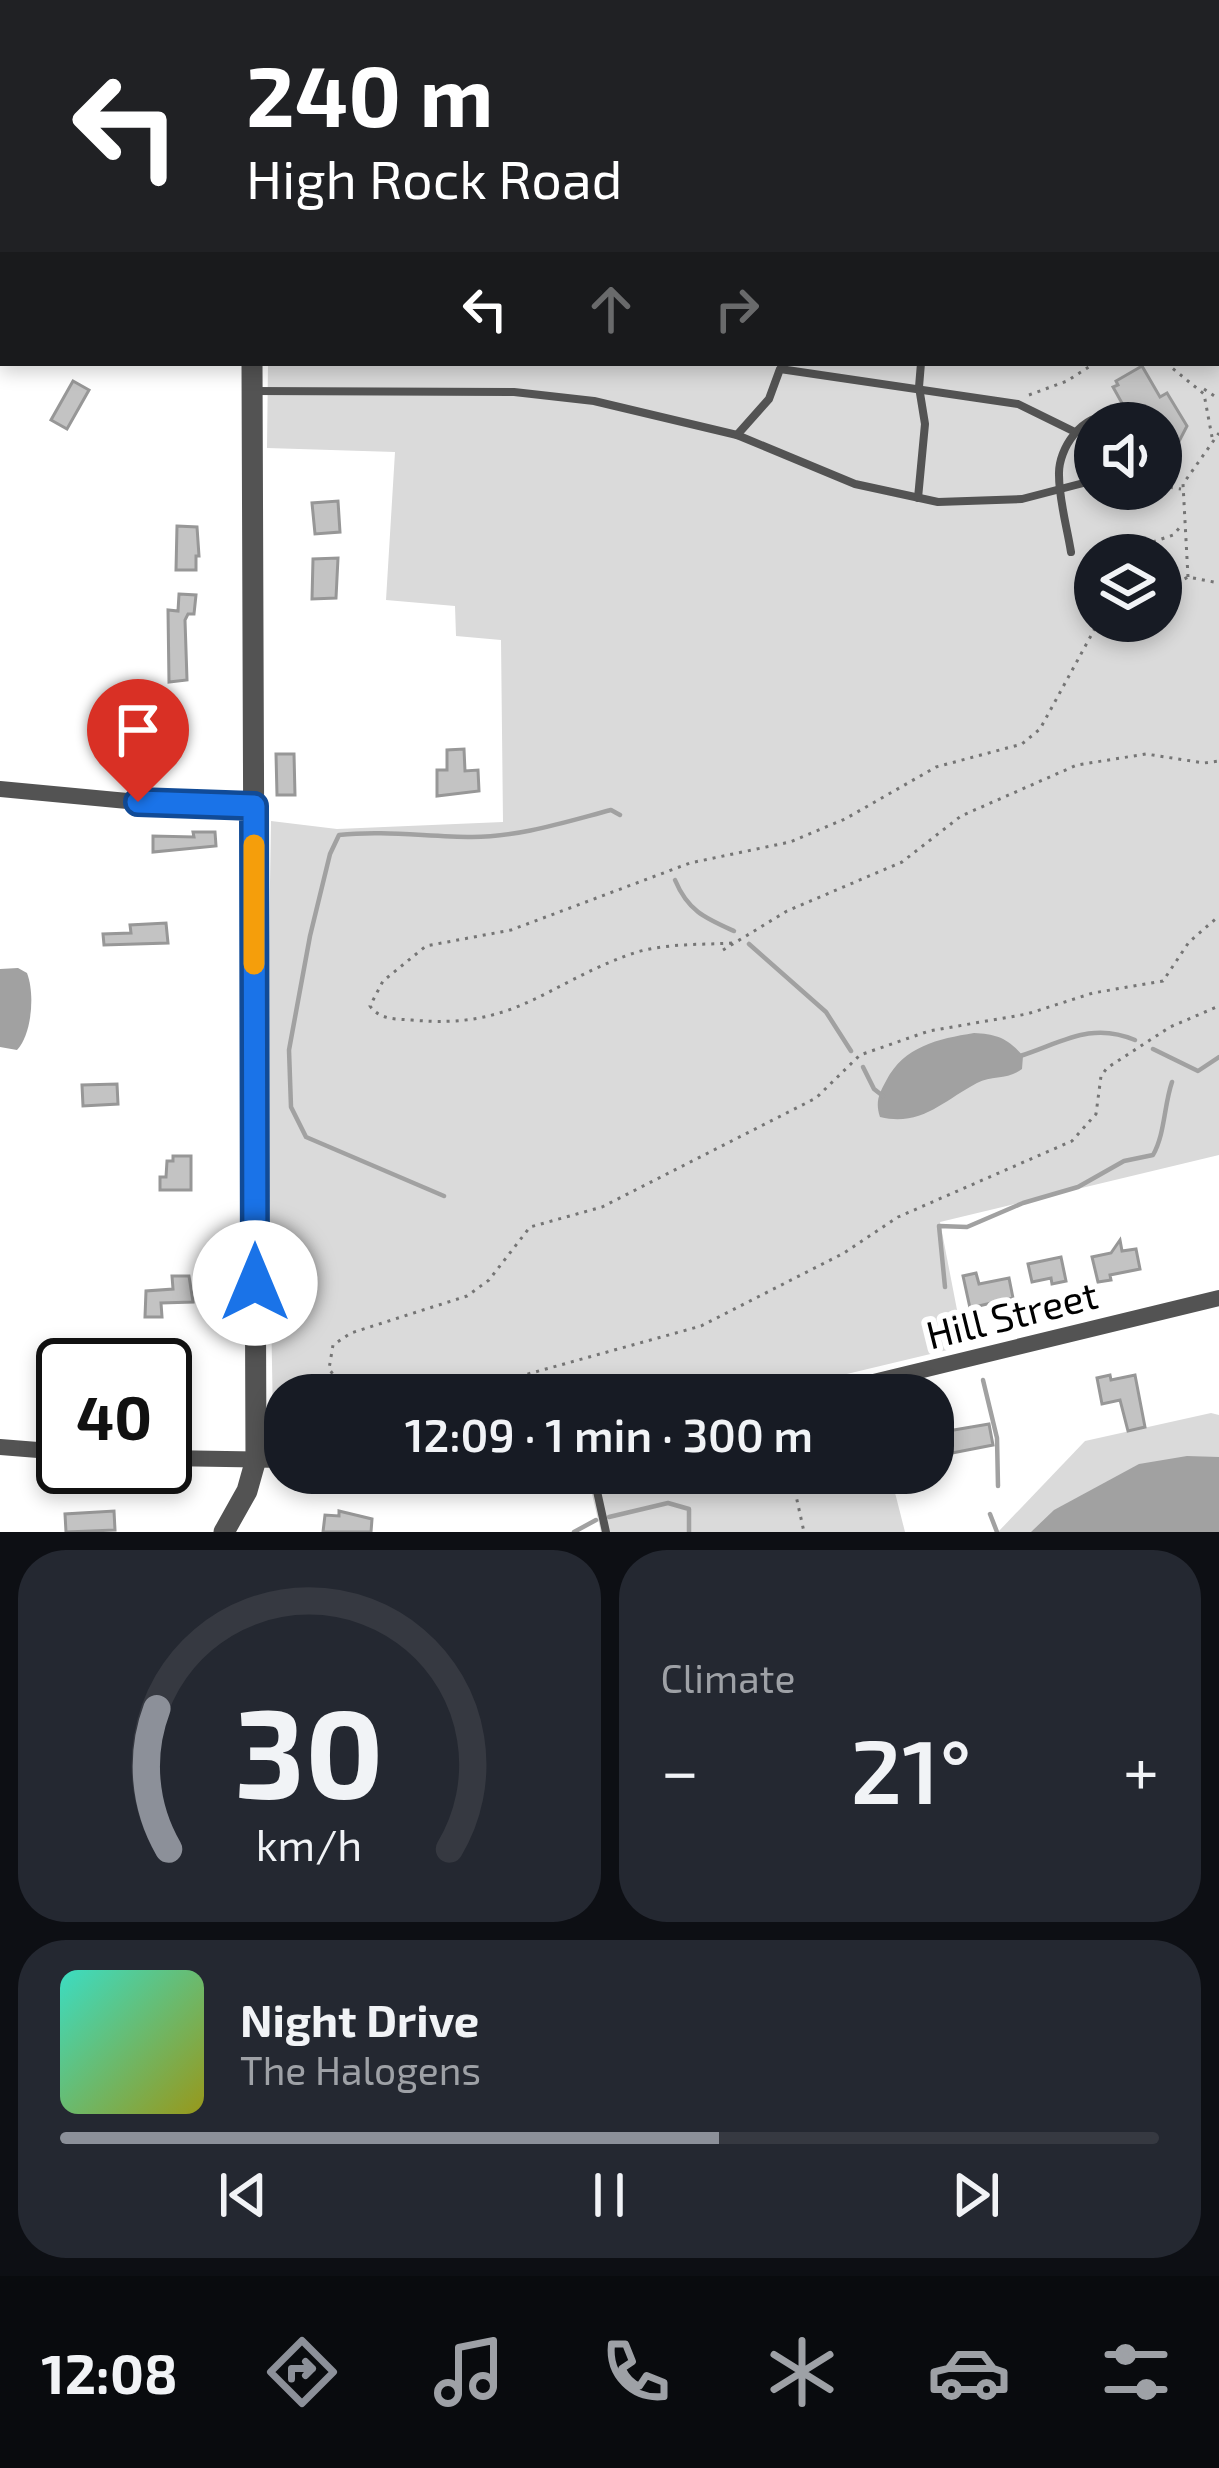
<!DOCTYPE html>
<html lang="en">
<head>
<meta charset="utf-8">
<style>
  :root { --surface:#171b24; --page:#242831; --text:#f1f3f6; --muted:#9ea1a6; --line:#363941; --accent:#8c9099 }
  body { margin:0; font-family:"Exo 2",sans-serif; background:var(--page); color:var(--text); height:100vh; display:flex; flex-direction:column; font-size:45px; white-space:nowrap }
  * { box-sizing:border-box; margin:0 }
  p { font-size:39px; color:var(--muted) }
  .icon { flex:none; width:66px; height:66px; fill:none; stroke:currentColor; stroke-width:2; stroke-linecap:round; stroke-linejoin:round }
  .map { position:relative; height:1532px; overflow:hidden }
  .side { display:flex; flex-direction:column; gap:18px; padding:18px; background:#0d0f14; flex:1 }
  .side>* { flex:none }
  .banner { position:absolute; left:0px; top:0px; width:1221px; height:366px; box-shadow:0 6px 18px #0003; background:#202124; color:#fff; overflow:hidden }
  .fabs { position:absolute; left:1074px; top:402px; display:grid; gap:24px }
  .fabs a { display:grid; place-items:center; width:108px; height:108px; border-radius:50%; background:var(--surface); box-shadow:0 6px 18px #0003; font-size:60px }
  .speed { position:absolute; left:36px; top:1338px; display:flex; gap:24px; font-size:60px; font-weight:700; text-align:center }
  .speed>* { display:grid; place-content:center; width:156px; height:156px; border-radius:50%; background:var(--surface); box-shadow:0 6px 18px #0003; line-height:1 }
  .speed .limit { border:6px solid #111; border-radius:18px; background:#fff; color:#111 }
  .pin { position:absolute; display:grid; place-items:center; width:102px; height:102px; color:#fff; margin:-123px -51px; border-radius:50% 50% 50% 0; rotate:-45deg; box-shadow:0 0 12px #0007 }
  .pin .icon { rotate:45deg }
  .me { position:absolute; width:132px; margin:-66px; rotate:0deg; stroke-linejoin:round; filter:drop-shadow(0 0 9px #0008) }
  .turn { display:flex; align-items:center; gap:42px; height:252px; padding:0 48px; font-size:54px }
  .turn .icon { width:156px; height:156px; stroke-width:2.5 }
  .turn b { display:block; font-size:84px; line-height:102px }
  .lanes { display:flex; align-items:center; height:114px; padding:0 48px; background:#0003; justify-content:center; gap:60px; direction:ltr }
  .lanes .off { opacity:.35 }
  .big { font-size:90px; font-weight:600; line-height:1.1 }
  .side .widget { flex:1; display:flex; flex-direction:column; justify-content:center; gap:18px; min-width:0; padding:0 42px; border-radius:48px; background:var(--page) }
  .side .dial { align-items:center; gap:0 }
  .dial svg { height:312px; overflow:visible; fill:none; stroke:var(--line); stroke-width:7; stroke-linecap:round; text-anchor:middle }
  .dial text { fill:var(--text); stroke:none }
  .song { display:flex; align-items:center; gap:36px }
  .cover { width:144px; height:144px; border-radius:18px; background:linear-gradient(135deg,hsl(170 70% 55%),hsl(60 70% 35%)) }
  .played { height:12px; border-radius:6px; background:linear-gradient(90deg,var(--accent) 60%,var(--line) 60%) }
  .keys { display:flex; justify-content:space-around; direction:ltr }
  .heat { display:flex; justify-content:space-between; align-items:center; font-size:66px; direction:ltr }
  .side .tiles { flex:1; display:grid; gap:18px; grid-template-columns:1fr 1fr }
  .widget:last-child { grid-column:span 2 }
  .trip { position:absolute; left:264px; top:1374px; width:690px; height:120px; border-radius:48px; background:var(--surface); box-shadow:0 6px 18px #0003; font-weight:600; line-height:120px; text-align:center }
  .tab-bar { display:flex; height:192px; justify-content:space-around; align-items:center; background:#090b0e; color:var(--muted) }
  .tab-bar .icon { width:84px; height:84px }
  .tab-bar .active { color:var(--accent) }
  .tab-bar b { font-size:54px; color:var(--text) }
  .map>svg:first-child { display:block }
  .green { fill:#dadada; fill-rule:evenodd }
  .water { fill:#a1a1a1 }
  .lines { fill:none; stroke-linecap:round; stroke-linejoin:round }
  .stream { stroke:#a1a1a1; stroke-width:4.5 }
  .building { fill:#c3c3c3; stroke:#979797; stroke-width:3 }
  .path { stroke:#757575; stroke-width:3; stroke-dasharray:3 6; stroke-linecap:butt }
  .service { stroke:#535353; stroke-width:8 }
  .minor { stroke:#535353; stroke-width:16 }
  .tertiary { stroke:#535353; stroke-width:21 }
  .route-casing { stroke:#114b97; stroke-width:30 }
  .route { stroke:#1a73e8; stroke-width:21 }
  .slow { stroke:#f59e0b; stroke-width:21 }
  .labels { text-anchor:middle; stroke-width:12; stroke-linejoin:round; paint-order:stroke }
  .street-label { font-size:39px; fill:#000; stroke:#fff }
</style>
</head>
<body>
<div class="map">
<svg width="1219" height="1532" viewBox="0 0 1219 1532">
  <rect width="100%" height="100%" fill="#fff"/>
  <g class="green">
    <path d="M1105,0H1219V1155L940,1222L964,1346L759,1395H285V1441L273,1423L267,1069L271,821L337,829L503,822L501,640L456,636L455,606L386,600L395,452L267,448L268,363H1218V3H1091ZM1095,423H1161V489H1095ZM1095,555H1161V621H1095Z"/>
    <polygon points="1211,1413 1219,1415 1219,1532 998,1532 1085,1441"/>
    <polygon points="587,1473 890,1473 905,1532 601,1532"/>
  </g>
  <g class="water">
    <path d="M18,968L27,973C35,994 32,1034 17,1050L0,1047V969Z"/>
    <path d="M974,1033C996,1034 1008,1038 1023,1056L1022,1069C1008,1080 992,1075 977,1083C943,1101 921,1127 880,1117C875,1102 879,1094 886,1081C904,1046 938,1039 974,1033Z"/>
    <polygon points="1187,1456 1219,1457 1219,1532 1031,1532 1054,1510 1139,1464"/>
  </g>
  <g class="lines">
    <g class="stream">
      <polyline points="1218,114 1219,114"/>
      <path d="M675,880C688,911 705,918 734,931"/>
      <polyline points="749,944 826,1012 851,1051"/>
      <polyline points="1153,1049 1198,1071 1219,1057"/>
      <path d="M1020,1056C1061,1043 1091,1021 1135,1040"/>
      <polyline points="863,1067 874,1089 883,1096"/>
      <path d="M444,1196L306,1137L291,1107L289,1050L310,936L330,854L339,835C384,830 427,837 472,837C519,837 565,822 611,810L620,815"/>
      <path d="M945,1287L939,1226L967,1227L1023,1203L1078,1187L1124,1161L1153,1155C1165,1134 1164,1105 1172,1082"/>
      <polyline points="983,1380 997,1438 998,1486"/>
      <polyline points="990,1514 997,1532"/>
      <polyline points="609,1517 668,1503 689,1509 689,1532"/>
      <polyline points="574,1532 596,1520"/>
    </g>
  </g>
  <g class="building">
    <polygon points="1142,366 1160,397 1167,393 1187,426 1161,476 1161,423 1133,423 1113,387 1118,385 1116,381"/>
    <polygon points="73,381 89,390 67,429 51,420"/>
    <polygon points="338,501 340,532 315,534 312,503"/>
    <polygon points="177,526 197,527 199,556 196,556 196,570 176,570"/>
    <polygon points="338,558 336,598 312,599 313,559"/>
    <polygon points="179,594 196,595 194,614 188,614 185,620 187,680 169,682 168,610 178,611"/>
    <polygon points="464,749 465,771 478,770 479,791 437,796 437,770 447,770 447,750"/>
    <polygon points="276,754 294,754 295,795 277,795"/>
    <polygon points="193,832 215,832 216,846 153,852 153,836 194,837"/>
    <polygon points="166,923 168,943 104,945 103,934 131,933 130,925"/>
    <polygon points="117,1084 118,1104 83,1106 82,1085"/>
    <polygon points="173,1156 191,1156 191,1190 160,1190 160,1177 166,1177 167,1161 173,1161"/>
    <polygon points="1120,1240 1122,1251 1136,1249 1140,1269 1110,1275 1111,1280 1098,1282 1092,1257 1111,1253"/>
    <polygon points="1061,1257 1066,1281 1052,1284 1051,1278 1032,1282 1028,1264"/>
    <polygon points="976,1273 979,1284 1009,1278 1013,1298 970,1308 963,1276"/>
    <polygon points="172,1276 189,1276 193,1302 161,1303 162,1317 145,1317 146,1291 173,1289"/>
    <polygon points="1110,1375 1111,1380 1135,1375 1145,1427 1128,1431 1120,1400 1102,1404 1097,1378"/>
    <polygon points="989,1424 993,1445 947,1454 942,1432"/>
    <polygon points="114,1511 115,1530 66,1532 65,1514"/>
    <polygon points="339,1511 372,1519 371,1532 323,1532 325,1515 339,1516"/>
  </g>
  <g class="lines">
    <g class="path">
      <polyline points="1218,212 1219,211"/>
      <polyline points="1166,363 1204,394 1212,437"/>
      <polyline points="1178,363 1192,363"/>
      <polyline points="1213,363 1219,363"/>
      <polyline points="1204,389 1219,399"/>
      <polyline points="1029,395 1067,381 1095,363"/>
      <polyline points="1161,486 1181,489"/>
      <polyline points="1108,489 1132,494 1150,489"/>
      <polyline points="1153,542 1173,535 1182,525"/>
      <polyline points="1161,567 1183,578"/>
      <polyline points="1188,577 1183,484 1219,433"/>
      <polyline points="1161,592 1188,577 1219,583"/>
      <path d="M732,943C699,945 663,943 631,954C544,985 515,1030 412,1020C396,1019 380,1020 370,1006L383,981L426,946L511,930L690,863L790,842L845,819L936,767L1022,744L1040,729L1099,621"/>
      <polyline points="723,950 787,911 902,862 961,816 1077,765 1146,754 1204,763 1219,761"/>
      <polyline points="349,1395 329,1369 333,1345 351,1333 467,1296 489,1280 530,1227 602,1207 816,1098 860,1055 929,1031 1027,1014 1093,993 1163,981 1189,942 1219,916"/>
      <polyline points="488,1395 517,1377 701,1326 844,1253 898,1217 1072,1141 1096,1114 1101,1076 1107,1068 1170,1027 1219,1006"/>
      <polyline points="791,1473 804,1532"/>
    </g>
    <g class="service">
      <polyline points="644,3 644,0"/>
      <polyline points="254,391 514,392 594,401 737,435 855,484 938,502 1022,499 1095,480"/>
      <polyline points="737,435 769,399 780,369 1018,404 1075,432"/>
      <polyline points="918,498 925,424 919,387 921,363"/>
      <path d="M1071,552C1067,527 1059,500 1059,475C1058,448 1083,413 1112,416L1118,423"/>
      <polyline points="593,1473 606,1532"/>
    </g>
    <g class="minor">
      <polyline points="0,136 3,136"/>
      <polyline points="0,789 138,802 254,806"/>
      <polyline points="820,1395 1219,1298"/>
      <polyline points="0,1447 63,1452"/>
      <polyline points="165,1458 285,1460"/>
    </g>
    <g class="tertiary">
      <polyline points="321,3 321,0"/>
      <polyline points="224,1532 247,1491 256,1459 252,363"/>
    </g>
  </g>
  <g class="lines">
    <g class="route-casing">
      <polyline id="route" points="138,802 254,806 255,1283"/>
    </g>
    <use href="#route" class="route"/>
    <polyline class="slow" points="254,845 254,964"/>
  </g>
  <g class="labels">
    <g class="street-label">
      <text transform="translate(1012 1315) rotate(-14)" y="14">Hill Street</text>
    </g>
  </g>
</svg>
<div class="fabs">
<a><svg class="icon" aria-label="sound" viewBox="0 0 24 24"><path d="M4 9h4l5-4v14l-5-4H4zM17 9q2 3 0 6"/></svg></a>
<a><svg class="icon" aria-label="layers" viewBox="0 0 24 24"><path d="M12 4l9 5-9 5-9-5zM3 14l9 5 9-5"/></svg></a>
</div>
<div class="speed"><div class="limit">40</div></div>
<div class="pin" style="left:138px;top:802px;background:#d93025"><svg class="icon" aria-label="arrive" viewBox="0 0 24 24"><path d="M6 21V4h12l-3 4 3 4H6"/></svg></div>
<svg class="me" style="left:255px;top:1283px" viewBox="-20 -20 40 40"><circle r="19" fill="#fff"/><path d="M0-13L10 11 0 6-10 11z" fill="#1a73e8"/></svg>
<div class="trip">12:09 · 1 min · 300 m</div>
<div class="banner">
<div class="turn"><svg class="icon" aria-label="left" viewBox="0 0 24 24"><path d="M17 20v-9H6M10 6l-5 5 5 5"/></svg><div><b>240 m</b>High Rock Road</div></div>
<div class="lanes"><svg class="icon" aria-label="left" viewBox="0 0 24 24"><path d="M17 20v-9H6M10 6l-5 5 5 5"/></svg><svg class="icon off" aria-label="ahead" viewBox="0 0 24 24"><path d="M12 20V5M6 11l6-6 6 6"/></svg><svg class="icon off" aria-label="right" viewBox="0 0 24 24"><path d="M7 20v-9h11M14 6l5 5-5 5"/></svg></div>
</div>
</div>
<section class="side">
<div class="tiles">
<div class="widget dial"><svg viewBox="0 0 100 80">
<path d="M14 69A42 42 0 1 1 86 69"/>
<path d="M14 69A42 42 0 0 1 11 33" stroke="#8c9099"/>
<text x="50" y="56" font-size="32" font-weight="700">30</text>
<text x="50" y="72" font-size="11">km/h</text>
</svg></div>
<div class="widget"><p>Climate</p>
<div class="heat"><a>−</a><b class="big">21°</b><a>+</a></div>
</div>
<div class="widget">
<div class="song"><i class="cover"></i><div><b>Night Drive</b><p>The Halogens</p></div></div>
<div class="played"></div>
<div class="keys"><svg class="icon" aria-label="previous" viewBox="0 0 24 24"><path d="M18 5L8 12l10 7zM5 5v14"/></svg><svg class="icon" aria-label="pause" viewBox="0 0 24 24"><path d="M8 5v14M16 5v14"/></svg><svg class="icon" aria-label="next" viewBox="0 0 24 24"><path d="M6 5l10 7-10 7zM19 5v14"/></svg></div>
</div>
</div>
</section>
<nav class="tab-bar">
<b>12:08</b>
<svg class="icon active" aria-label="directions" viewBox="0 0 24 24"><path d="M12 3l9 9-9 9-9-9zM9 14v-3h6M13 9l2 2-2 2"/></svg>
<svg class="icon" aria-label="music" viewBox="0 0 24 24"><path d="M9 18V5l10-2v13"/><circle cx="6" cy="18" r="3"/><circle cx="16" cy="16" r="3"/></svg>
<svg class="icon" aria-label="phone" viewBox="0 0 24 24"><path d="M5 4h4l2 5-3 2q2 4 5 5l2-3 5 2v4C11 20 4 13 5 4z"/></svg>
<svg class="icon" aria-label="climate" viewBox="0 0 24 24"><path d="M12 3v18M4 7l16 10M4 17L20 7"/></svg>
<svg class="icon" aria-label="car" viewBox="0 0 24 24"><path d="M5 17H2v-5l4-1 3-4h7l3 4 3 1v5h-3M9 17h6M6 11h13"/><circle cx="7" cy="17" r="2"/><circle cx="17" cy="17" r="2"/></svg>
<svg class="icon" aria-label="filters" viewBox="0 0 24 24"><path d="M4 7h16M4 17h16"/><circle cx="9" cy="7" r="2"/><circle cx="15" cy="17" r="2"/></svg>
</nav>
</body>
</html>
